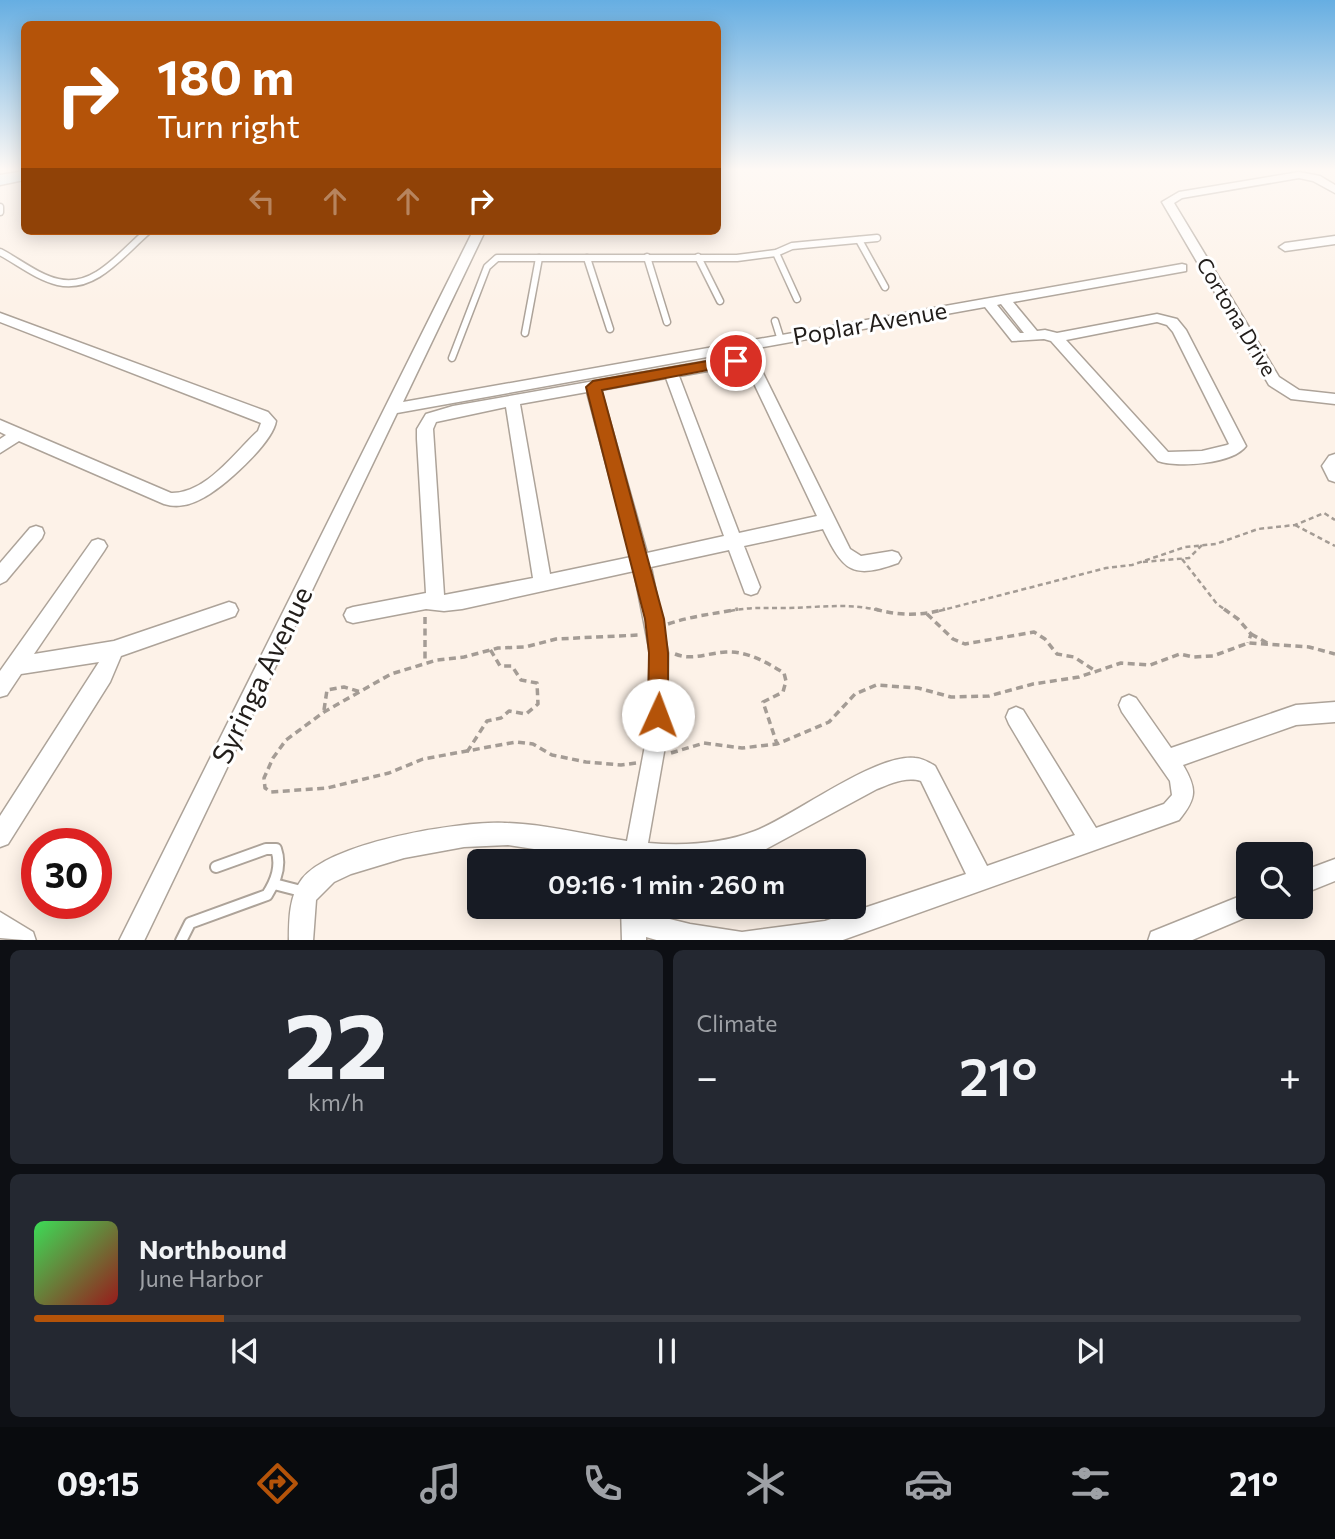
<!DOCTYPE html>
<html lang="en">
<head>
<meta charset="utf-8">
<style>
  :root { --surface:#171b24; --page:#242831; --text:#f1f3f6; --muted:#9ea1a6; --line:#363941; --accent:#b45309 }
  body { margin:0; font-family:Commissioner,sans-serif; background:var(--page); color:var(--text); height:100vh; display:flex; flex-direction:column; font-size:26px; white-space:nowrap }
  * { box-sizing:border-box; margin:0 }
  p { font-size:23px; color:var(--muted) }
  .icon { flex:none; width:38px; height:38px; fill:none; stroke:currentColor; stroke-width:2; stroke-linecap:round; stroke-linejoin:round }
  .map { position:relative; height:940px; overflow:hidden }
  .details { display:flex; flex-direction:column; gap:10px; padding:10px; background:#0d0f14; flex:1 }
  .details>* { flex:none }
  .banner { position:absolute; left:21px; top:21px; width:700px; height:214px; border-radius:10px; box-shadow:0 4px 18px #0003; background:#b45309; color:#fff; overflow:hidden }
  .controls { position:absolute; left:1236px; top:842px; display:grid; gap:14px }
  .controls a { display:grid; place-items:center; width:77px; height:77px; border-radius:10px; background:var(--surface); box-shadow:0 4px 18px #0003; font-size:35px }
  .speed { position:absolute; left:21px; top:828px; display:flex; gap:14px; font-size:35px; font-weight:700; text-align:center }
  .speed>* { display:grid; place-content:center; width:91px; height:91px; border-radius:50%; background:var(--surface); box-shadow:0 4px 18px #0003; line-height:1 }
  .speed .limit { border:10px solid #d22; background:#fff; color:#111 }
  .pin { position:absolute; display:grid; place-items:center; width:60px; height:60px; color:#fff; margin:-30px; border:4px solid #fff; border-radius:50%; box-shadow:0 2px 7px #0007 }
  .me { position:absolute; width:77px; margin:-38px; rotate:2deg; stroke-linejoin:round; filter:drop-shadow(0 0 5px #0008) }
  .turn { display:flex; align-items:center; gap:24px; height:147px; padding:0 21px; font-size:32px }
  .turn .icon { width:91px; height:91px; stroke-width:2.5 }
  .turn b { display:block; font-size:49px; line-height:60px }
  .lanes { display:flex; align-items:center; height:66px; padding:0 21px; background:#0003; justify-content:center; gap:35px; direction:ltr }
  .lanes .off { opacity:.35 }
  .big { font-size:52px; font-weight:600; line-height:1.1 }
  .details .tile { flex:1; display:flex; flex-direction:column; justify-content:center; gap:10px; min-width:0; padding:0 24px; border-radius:10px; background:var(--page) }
  .details .dial { align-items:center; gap:0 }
  .dial b { font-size:91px; line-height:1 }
  .song { display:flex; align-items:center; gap:21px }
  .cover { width:84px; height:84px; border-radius:10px; background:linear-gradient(135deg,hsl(130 70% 55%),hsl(0 70% 35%)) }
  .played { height:7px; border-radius:4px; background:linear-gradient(90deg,var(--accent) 15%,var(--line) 15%) }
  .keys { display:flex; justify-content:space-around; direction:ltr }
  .heat { display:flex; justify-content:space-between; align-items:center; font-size:38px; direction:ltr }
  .details .tiles { flex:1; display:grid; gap:10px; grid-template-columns:1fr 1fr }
  .tile:last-child { grid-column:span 2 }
  .trip { position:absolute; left:467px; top:849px; width:399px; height:70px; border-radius:10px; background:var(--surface); box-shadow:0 4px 18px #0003; font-weight:600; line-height:70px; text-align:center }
  .dock { display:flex; height:112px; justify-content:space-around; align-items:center; background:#090b0e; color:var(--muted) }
  .dock .icon { width:49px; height:49px }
  .dock .active { color:var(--accent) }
  .dock b { font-size:32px; color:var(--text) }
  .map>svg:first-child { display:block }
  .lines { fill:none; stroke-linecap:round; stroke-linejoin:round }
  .lane-far1-casing { stroke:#ada399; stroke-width:9 }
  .lane-casing { stroke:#ada399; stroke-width:14 }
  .street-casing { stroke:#ada399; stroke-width:3 }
  .secondary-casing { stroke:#ada399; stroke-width:3 }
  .path-far1 { stroke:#a49c95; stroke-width:2.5; stroke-dasharray:5 3.5; stroke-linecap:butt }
  .path { stroke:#a49c95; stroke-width:3.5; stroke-dasharray:7 4.5; stroke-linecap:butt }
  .lane-far1 { stroke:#fff; stroke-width:6 }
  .lane { stroke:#fff; stroke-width:10 }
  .street { fill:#fff; fill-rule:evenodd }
  .secondary { fill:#d5f2fe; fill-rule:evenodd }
  .route { fill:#b45309; stroke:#753606; stroke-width:2 }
  .labels { text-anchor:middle; stroke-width:6; stroke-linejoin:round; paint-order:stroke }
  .far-street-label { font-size:21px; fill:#211d1a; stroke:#fff }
  .street-label { font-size:24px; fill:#211d1a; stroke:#fff }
  .near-street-label { font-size:28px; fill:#211d1a; stroke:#fff }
</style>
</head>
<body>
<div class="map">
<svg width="1335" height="941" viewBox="0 0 1335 941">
  <rect width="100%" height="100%" fill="#fdf2e8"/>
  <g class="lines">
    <g class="lane-far1-casing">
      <g id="lane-far1">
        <polyline points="0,207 0,212"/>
        <polyline points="859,240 885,287"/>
        <path d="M0,252C19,262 37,277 58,282C95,291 123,252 148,231"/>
        <polyline points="776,253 797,299"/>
        <polyline points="647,257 667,322"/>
        <polyline points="698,257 720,301"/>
        <polyline points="587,258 610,329"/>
        <polyline points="775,321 781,340"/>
        <polyline points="525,333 539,258"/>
        <polyline points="452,358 487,267 497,258 737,258 776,253 792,246 877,238"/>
      </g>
    </g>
    <g class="lane-casing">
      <g id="lane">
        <polyline points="274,884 305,892"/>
        <path d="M181,941L190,923L267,895C276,881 282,866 276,849H266L216,867"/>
      </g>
    </g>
    <g class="street-casing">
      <g id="street">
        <polygon points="1299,172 1320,176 1335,185 1335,193 1313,181 1299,178 1182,198 1174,203 1279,377 1299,390 1335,394 1335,404 1291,399 1269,385 1162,202 1179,192"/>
        <path d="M473,231H485L403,402L1182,264L1186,265V271L1013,302L1037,331L1045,330L1057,333L1157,314L1177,319L1186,330L1246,446C1233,464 1178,468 1158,461L1051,341L1044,339L1012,341L985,307L397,413L144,941H119ZM1001,304L1024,333H1020L997,305ZM1157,322L1167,325L1173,332L1229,444L1227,445L1202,451L1168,452L1066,340Z"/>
        <polygon points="1335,236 1335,244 1285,251 1279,247 1285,243"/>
        <path d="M0,313L268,412L276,421C273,443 222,489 201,499C190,505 177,508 164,504L19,441L0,453V439L6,435L0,432V420L171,493C206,494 234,453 258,431L261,423L0,322Z"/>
        <path d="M736,356L752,359L762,371L850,549L861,556L892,551L898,553L901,558L898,563C851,580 843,570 823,529L744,546L760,587L757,593L751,595L745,593L729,550L651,567L668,653L667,735L648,843C684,846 721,844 755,831C794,816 876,753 915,758C922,758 930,763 935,766L987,866L1075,835L1009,724L1006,717L1009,710L1016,707L1023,710L1096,828L1164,804L1172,795L1170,781L1122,712L1119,705L1122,698L1129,695L1136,698L1171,748L1296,705L1335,702V722L1296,725L1183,765C1197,789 1197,798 1179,820L840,941H660L646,937V941H622L621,906H645V913L690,924L742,932L825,921L966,874L921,781C906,776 890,784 877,789L766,849L730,861H612L508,845L464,847L404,858L351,874L334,882L316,900L313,941H289C289,920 289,896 302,879C331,842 459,821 505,823C545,824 586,835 627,841L647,735L650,653L634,571L462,609L444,611L426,609L353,623L347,621L344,615L347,609L353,607L426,593L417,439V429L426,414L453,406ZM736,366H743L749,373L817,516L739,533L679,376ZM666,378L724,536L647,553L601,390ZM587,392L631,557L550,574L520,404ZM506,407L533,578L444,595L433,429L436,422Z"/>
        <polygon points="1335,454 1335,482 1329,480 1322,466 1329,456"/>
        <polygon points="36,526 42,528 44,533 42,538 6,581 0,584 0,563 30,528"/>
        <polygon points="98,539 104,541 107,546 104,551 34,654 114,641 229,602 235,604 238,610 235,616 121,656 110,682 8,844 0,847 0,816 99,662 21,674 7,695 0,697 0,671 92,541"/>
        <polygon points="1335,859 1335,881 1300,895 1300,872"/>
        <polygon points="1248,893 1248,906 1259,906 1256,913 1190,941 1148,941 1151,932"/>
        <polygon points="0,912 33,932 36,941 0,938"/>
      </g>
    </g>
    <g class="secondary-casing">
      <polygon id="secondary" points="24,171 24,180 0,185 0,175"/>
    </g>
    <g class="path-far1">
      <polyline points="1295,525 1335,546"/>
      <polyline points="1182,559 1217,604 1227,611"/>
      <polyline points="1143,562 1189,558 1203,544"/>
      <path d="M730,611C749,607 765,608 784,608C817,608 849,602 881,611"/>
      <polyline points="939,611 1106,568 1132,565 1185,547 1216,544 1258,529 1295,525 1324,513 1335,520"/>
    </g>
    <g class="path">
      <path d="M875,609C899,616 921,616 945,609"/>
      <polyline points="1224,609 1238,619 1251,634 1248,643"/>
      <polyline points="927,614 953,639 965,644 1034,632 1045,639 1057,654 1074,657 1097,672"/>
      <polyline points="425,617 425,663"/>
      <path d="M668,624C691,616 714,614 738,609"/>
      <polyline points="1251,634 1269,644"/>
      <path d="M675,654C693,661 707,653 726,652C747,651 766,662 784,673L786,681L783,692L763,702L777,744"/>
      <polyline points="324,710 327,690 344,687 361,692"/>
      <polyline points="467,752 487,721 501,718 509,711 526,714 538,704 537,683 521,680 512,666 500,666 490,649"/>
      <polyline points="671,753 704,743 742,748 777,744 829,722 855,694 876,685 918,688 951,697 989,696 1033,684 1079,677 1121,663 1150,665 1180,654 1193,657 1213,656 1248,643 1309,647 1335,654"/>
      <polyline points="636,763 621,765 586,762 552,755 533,744 516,742 423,759 389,773 327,788 271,792 265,788 264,778 273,758 286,740 324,712 391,674 437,660 464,657 498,648 525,647 556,639 639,635"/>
    </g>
    <use href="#lane-far1" class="lane-far1"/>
    <use href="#lane" class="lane"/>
    <use href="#street" class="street"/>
    <use href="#secondary" class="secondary"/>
  </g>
  <linearGradient id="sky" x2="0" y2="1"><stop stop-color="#66aee2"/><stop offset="0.56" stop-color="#fef9f5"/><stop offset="1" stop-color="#fef9f5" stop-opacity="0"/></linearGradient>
  <rect width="1335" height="302" fill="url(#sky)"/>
  <polygon class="route" points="736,356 740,357 740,364 602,390 664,619 668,653 668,715 665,722 658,725 651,722 648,715 649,653 645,619 586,387 593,381"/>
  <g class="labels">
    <g class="far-street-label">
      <text transform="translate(1236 317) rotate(59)" y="7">Cortona Drive</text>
    </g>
    <g class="street-label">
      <text transform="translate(870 324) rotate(-10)" y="8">Poplar Avenue</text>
    </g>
    <g class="near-street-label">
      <text transform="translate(262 675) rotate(-64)" y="10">Syringa Avenue</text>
    </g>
  </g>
</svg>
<div class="controls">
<a><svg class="icon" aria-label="search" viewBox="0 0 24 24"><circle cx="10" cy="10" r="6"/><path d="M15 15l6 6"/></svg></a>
</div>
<div class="speed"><div class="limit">30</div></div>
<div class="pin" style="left:736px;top:361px;background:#d93025"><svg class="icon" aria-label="arrive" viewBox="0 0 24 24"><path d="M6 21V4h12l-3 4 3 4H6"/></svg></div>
<svg class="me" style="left:658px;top:715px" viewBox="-20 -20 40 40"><circle r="19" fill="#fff"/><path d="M0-13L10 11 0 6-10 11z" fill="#b45309"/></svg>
<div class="trip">09:16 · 1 min · 260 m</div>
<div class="banner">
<div class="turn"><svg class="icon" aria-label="right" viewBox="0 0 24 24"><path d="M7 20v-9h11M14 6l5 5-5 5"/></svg><div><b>180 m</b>Turn right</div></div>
<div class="lanes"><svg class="icon off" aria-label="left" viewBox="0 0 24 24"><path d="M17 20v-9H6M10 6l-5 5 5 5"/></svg><svg class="icon off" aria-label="ahead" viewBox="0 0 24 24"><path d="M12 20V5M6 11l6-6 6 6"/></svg><svg class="icon off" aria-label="ahead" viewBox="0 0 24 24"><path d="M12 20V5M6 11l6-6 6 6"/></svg><svg class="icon" aria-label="right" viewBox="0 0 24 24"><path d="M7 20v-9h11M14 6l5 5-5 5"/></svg></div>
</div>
</div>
<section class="details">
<div class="tiles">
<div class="tile dial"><b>22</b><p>km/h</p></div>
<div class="tile"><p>Climate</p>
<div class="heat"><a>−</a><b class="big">21°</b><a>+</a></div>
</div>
<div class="tile">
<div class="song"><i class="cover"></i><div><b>Northbound</b><p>June Harbor</p></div></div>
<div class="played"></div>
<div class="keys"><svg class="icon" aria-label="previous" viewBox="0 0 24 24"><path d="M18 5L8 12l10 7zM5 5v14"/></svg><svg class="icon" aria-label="pause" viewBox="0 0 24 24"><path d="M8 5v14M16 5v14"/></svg><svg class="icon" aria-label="next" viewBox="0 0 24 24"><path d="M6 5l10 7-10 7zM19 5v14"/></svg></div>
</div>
</div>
</section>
<nav class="dock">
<b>09:15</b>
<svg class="icon active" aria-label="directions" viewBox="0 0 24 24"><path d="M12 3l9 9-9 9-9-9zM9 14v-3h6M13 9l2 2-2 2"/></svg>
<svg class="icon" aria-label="music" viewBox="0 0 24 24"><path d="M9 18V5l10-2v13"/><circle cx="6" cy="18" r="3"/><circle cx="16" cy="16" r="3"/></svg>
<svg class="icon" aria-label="phone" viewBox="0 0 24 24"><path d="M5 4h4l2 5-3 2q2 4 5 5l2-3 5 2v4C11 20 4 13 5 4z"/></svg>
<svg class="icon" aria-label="climate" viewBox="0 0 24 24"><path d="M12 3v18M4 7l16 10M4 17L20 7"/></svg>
<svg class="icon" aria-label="car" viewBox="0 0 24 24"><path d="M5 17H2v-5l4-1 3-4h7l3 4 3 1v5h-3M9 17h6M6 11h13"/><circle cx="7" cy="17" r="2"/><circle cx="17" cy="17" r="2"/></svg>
<svg class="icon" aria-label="filters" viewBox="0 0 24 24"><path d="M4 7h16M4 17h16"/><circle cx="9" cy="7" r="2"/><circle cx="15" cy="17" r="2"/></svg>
<b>21°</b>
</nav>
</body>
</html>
